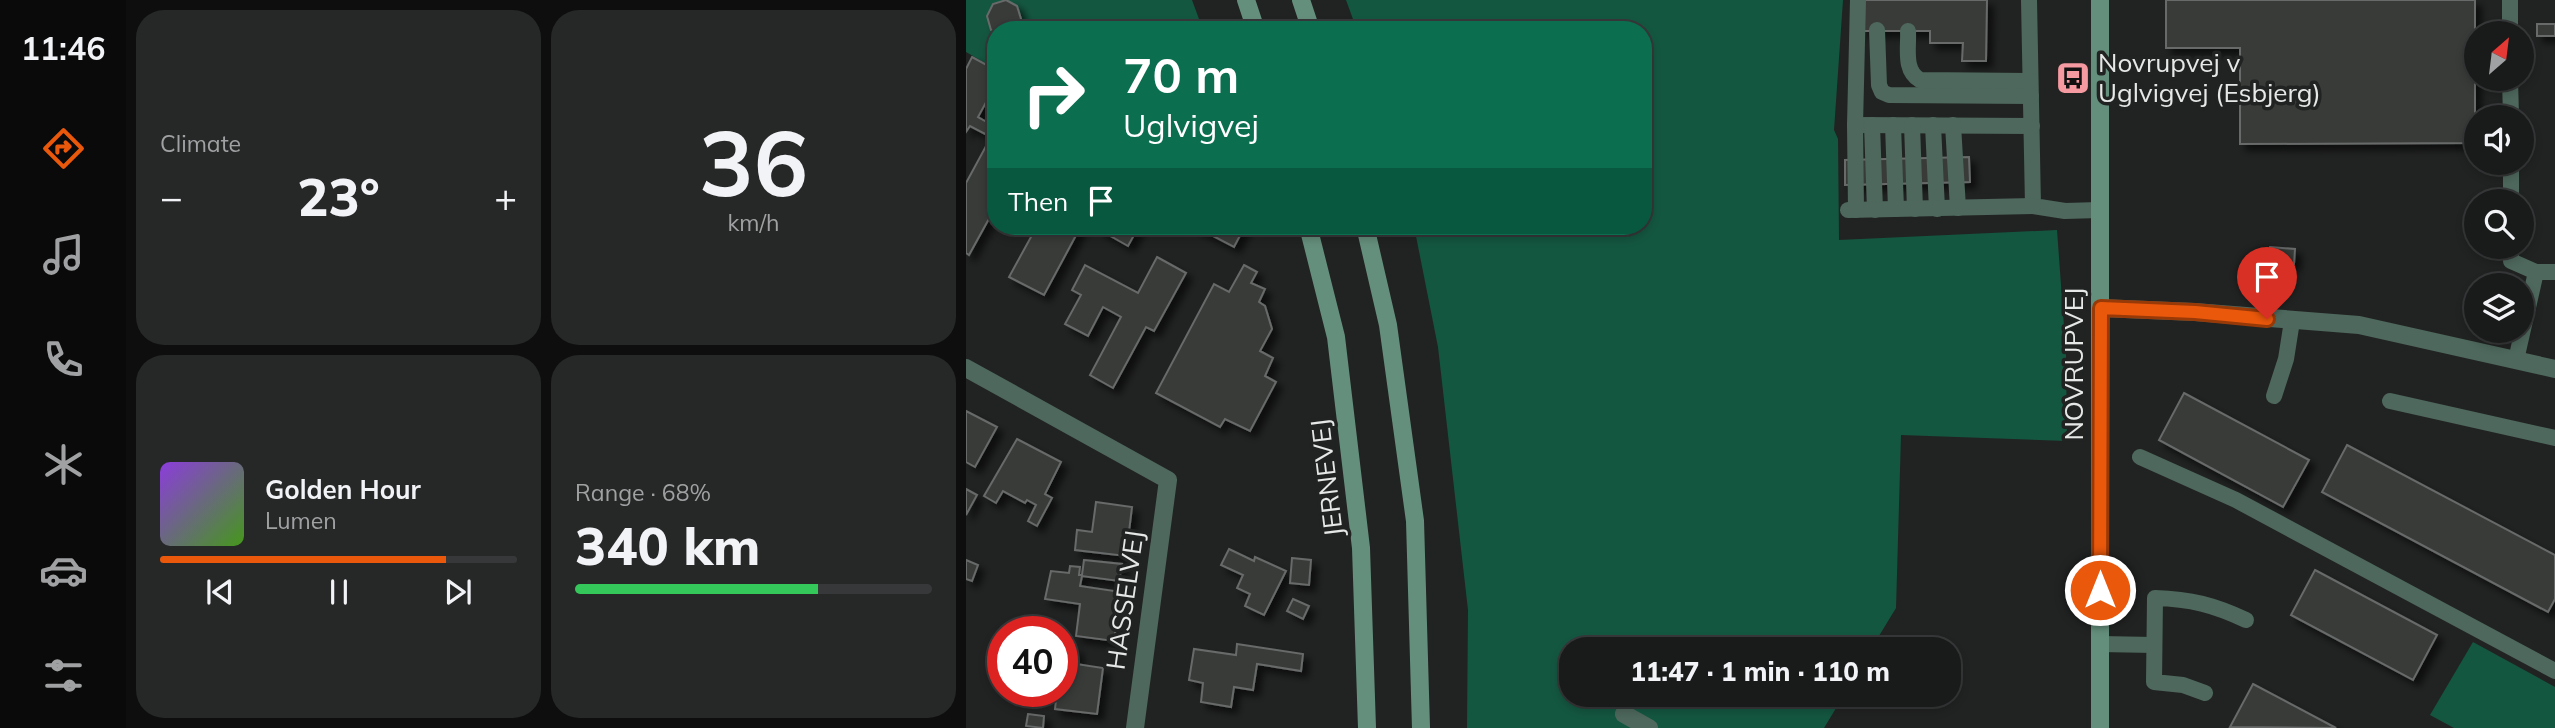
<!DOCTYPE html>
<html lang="en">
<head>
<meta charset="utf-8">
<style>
  :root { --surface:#191a1a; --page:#262727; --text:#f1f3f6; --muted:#9fa1a2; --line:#373839; --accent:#ea580c }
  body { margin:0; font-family:Mulish,sans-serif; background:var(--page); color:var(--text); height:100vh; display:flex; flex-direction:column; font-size:26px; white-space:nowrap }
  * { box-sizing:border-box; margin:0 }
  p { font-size:23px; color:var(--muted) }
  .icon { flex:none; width:38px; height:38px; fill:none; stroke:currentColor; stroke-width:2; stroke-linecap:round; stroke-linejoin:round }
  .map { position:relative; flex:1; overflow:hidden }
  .drawer { display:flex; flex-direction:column; gap:10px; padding:10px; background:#0e0e0e; width:840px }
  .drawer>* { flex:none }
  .hud { position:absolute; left:21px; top:21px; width:665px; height:214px; border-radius:28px; box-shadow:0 4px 10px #0003,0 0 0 2px var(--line); background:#0b6e4f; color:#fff; overflow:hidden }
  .needle { width:46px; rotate:28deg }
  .controls { position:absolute; left:1498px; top:21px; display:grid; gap:14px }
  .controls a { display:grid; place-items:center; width:70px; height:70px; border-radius:50%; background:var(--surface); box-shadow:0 4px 10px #0003,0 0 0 2px var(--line); font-size:35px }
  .speed { position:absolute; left:21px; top:616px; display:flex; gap:14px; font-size:35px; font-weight:700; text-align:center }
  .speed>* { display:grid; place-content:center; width:91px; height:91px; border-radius:50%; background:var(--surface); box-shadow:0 4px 10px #0003,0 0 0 2px var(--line); line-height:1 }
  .speed .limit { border:10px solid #d22; background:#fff; color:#111 }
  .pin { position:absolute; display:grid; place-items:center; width:60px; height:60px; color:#fff; margin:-72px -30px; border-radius:50% 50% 50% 0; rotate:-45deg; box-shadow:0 0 7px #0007 }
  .pin .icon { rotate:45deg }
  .me { position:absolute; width:77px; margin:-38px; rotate:0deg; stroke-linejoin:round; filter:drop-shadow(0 0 5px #0008) }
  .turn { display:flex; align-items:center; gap:24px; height:147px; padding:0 21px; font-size:32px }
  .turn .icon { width:91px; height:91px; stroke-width:2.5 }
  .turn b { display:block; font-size:49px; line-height:60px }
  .then { display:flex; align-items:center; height:66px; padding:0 21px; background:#0003; gap:14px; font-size:26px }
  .big { font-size:52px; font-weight:800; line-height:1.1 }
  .drawer .widget { flex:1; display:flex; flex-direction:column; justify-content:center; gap:10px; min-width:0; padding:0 24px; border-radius:28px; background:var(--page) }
  .drawer .dial { align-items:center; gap:0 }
  .dial b { font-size:91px; line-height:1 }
  .song { display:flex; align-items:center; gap:21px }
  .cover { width:84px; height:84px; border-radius:10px; background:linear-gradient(135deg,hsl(270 70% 55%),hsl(100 70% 35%)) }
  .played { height:7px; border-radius:4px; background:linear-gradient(90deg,var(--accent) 80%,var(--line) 80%) }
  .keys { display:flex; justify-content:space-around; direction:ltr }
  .heat { display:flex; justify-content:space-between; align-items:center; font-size:38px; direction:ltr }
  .charge { height:10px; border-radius:5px; background:linear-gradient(90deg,#34c759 68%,var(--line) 0) }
  .drawer .tiles { flex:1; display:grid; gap:10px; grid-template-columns:repeat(2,1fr) }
  .trip { position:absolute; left:593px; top:637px; width:402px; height:70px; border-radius:28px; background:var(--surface); box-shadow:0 4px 10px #0003,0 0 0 2px var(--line); font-weight:800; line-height:70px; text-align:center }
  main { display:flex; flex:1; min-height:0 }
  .dock { display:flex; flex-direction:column; width:126px; justify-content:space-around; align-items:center; background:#0a0a0a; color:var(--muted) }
  .dock .icon { width:49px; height:49px }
  .dock .on { color:var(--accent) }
  .dock b { font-size:32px; color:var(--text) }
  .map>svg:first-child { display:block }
  .green { fill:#145741 }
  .building { fill:#383b39; stroke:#676a69; stroke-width:2; filter:url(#shadow) }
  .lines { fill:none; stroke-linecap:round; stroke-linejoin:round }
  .lane { stroke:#4e685d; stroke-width:16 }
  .street { stroke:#4e685d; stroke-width:18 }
  .secondary { stroke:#658f7d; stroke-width:18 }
  .route-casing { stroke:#983908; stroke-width:18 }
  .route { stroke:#ea580c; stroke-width:12 }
  .labels { text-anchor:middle; stroke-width:7; stroke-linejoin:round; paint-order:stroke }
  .poi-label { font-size:26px; fill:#e6e8e7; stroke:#212322; text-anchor:start }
  .street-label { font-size:26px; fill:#e6e8e7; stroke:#212322 }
</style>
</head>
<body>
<main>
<nav class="dock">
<b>11:46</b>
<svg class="icon on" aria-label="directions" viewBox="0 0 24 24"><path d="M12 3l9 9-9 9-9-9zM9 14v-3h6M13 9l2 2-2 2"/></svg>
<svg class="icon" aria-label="music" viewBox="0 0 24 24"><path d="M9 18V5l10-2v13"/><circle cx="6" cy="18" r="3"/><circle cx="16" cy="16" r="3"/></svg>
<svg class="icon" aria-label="phone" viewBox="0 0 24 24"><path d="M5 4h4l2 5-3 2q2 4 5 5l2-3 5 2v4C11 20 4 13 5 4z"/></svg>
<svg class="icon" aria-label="climate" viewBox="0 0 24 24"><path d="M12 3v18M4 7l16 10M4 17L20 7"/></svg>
<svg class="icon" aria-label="car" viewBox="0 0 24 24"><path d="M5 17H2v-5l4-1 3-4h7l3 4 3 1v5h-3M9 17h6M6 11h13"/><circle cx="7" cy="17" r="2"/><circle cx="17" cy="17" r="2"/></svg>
<svg class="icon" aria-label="filters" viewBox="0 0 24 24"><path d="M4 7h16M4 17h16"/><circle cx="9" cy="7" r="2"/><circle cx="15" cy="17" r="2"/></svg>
</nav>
<section class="drawer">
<div class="tiles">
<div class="widget"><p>Climate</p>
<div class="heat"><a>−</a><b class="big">23°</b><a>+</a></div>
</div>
<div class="widget dial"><b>36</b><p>km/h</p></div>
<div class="widget">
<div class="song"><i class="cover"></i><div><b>Golden Hour</b><p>Lumen</p></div></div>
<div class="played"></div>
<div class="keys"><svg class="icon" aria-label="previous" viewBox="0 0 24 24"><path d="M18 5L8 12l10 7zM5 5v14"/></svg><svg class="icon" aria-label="pause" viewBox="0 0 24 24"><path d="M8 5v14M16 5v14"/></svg><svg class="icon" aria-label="next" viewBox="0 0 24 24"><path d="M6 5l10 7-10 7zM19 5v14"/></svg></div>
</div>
<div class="widget"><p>Range · 68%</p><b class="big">340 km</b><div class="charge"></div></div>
</div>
</section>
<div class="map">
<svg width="1589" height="728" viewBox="0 0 1589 728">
  <defs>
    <filter id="shadow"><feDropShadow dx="6" dy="6" stdDeviation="3.5" flood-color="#0009"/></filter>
  </defs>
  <rect width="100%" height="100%" fill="#212322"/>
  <g class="green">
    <polygon points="0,0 226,0 237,30 30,30 30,69 0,52"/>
    <polygon points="380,0 877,0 868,130 872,139 873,240 1091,230 1100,354 1101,441 935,435 930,608 905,649 606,649 606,695 878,695 858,728 501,728 502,610 472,347 448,226 677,226 677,30 391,30"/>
    <polygon points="1507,642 1589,687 1589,728 1488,728 1464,715"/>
  </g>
  <g class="building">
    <polygon points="40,0 51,6 55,19 51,30 30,30 30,32 25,30 21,16 27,4"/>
    <polygon points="896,0 1021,0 1020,61 996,61 997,43 964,43 964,31 896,31"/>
    <polygon points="1200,0 1509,0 1509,143 1274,144 1274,48 1200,48"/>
    <rect x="1571" y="24" width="18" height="12"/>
    <polygon points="6,57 30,70 30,84 12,117 26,125 30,118 30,206 3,255 0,253 0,183 25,137 4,126 0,132 0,69"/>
    <polygon points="1003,157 1004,182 879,185 879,160"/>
    <polygon points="71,226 115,226 78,295 43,277"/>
    <polygon points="136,226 173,226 162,246 134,230"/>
    <polygon points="228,226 279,226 268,247"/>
    <polygon points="1304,247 1329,249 1328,264 1303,261"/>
    <polygon points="191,257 220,273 188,331 180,327 147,388 124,375 155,317 137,307 122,336 99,324 115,295 106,290 119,265 172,293"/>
    <polygon points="278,265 291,272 285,283 299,289 293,302 299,306 306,329 294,351 307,358 299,376 310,382 284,431 259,419 254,427 190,393 248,284 263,292"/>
    <polygon points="1218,393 1343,460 1317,507 1193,440"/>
    <polygon points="0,411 31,427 9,467 0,462"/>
    <polygon points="51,439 95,462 79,494 86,498 71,526 62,521 70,505 61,500 59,503 37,491 30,503 18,496"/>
    <polygon points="1381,445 1589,555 1589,599 1582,612 1356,492"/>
    <polygon points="0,489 11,495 0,515"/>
    <polygon points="130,502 166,507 160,556 109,550 111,530 126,532"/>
    <polygon points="263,549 288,561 289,557 320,571 298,615 279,606 284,594 271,588 277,575 255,565"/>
    <polygon points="326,558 345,560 343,585 324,583"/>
    <polygon points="0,560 12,565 6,581 0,579"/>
    <polygon points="118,560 156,564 153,581 116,576 114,586 155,592 148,641 110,636 114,604 79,599 85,571 103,573 104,566 114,567 113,575 116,575"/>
    <polygon points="1349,570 1471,635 1447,680 1325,615"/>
    <polygon points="327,599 343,606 337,619 321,611"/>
    <polygon points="271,644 337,654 335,671 291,664 287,690 268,687 265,707 235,702 237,683 223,680 228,649 270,655"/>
    <polygon points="96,647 111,649 110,664 137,668 131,714 89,709 91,691 96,691"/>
    <polygon points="1287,684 1370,728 1264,727"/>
    <polygon points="62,714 78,716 77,728 60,726"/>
  </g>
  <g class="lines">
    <g class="lane">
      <polyline points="1063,0 1067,206 1099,211 1133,210"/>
      <polyline points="1544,0 1544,33"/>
      <polyline points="911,30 913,85 916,92 923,95 1065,96"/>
      <path d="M942,31C943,48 937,70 954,80L1064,81"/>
      <polyline points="1544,79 1545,117"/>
      <polyline points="889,125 1066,126"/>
      <polyline points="906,125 909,210"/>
      <polyline points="927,125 930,209"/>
      <polyline points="946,125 949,209"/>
      <polyline points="967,125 971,209"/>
      <polyline points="987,125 992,208"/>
      <polyline points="1545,163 1545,201"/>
      <polyline points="882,210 1067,206"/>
      <polyline points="890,210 889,125 892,0"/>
      <polyline points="1545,247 1545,261 1570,272 1550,360"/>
      <polyline points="1570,272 1589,272"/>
      <polyline points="1308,396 1320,359 1326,321"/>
      <polyline points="1424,401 1589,438"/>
      <polyline points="1174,457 1270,500 1589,671"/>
      <polyline points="1134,644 1188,645"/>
      <path d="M1239,693L1217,685L1188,682L1189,598C1225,599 1248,605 1280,620"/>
    </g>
    <g class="street">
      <polyline points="1135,308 1229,312 1393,325 1589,369"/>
      <polyline points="0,368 202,480 169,728"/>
      <polyline points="658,714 683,728"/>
    </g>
    <g class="secondary">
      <polyline points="280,0 290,30"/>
      <polyline points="335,0 345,30"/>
      <polyline points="342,226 370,337 395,548 401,728"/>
      <polyline points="399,226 422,325 449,521 455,728"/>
      <polyline points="1134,728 1134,0"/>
    </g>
  </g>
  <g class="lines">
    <g class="route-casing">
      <polyline id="route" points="1134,590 1135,308 1229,312 1301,319"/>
    </g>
    <use href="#route" class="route"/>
  </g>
  <defs>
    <g id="bus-square" transform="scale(1.75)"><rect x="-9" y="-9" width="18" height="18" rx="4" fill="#f49aa0" stroke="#212322"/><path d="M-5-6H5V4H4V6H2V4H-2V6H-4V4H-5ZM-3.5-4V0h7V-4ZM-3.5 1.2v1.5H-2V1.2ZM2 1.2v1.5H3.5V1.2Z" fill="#111"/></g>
  </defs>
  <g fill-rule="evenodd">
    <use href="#bus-square" x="1107" y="78"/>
  </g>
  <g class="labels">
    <g class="poi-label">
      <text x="1132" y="72">Novrupvej v<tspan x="1132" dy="30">Uglvigvej (Esbjerg)</tspan></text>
    </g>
    <g class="street-label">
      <text transform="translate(1108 364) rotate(-90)" y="9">NOVRUPVEJ</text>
      <text transform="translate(361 478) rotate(-97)" y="9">JERNEVEJ</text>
      <text transform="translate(159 600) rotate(-82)" y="9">HASSELVEJ</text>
    </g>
  </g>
</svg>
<div class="controls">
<a><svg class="needle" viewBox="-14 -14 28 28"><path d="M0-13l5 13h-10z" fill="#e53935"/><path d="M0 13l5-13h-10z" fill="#9fa1a2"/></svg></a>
<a><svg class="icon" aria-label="sound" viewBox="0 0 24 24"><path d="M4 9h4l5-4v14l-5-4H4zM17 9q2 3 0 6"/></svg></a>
<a><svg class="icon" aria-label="search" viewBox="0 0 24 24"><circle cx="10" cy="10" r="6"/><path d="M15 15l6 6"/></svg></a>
<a><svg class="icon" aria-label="layers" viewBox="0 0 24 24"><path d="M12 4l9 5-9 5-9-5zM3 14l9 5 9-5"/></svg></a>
</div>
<div class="speed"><div class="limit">40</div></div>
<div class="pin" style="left:1301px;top:319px;background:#d93025"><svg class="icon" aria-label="arrive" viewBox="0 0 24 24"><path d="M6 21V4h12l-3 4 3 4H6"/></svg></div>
<svg class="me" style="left:1134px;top:590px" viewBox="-20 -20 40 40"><circle r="17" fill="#ea580c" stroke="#fff" stroke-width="3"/><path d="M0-11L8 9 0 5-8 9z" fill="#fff"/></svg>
<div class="trip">11:47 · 1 min · 110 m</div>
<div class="hud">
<div class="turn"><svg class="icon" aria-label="right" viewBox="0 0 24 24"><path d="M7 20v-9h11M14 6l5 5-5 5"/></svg><div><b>70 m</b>Uglvigvej</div></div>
<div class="then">Then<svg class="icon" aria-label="arrive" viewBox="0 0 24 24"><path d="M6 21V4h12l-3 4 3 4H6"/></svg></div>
</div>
</div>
</main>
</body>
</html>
